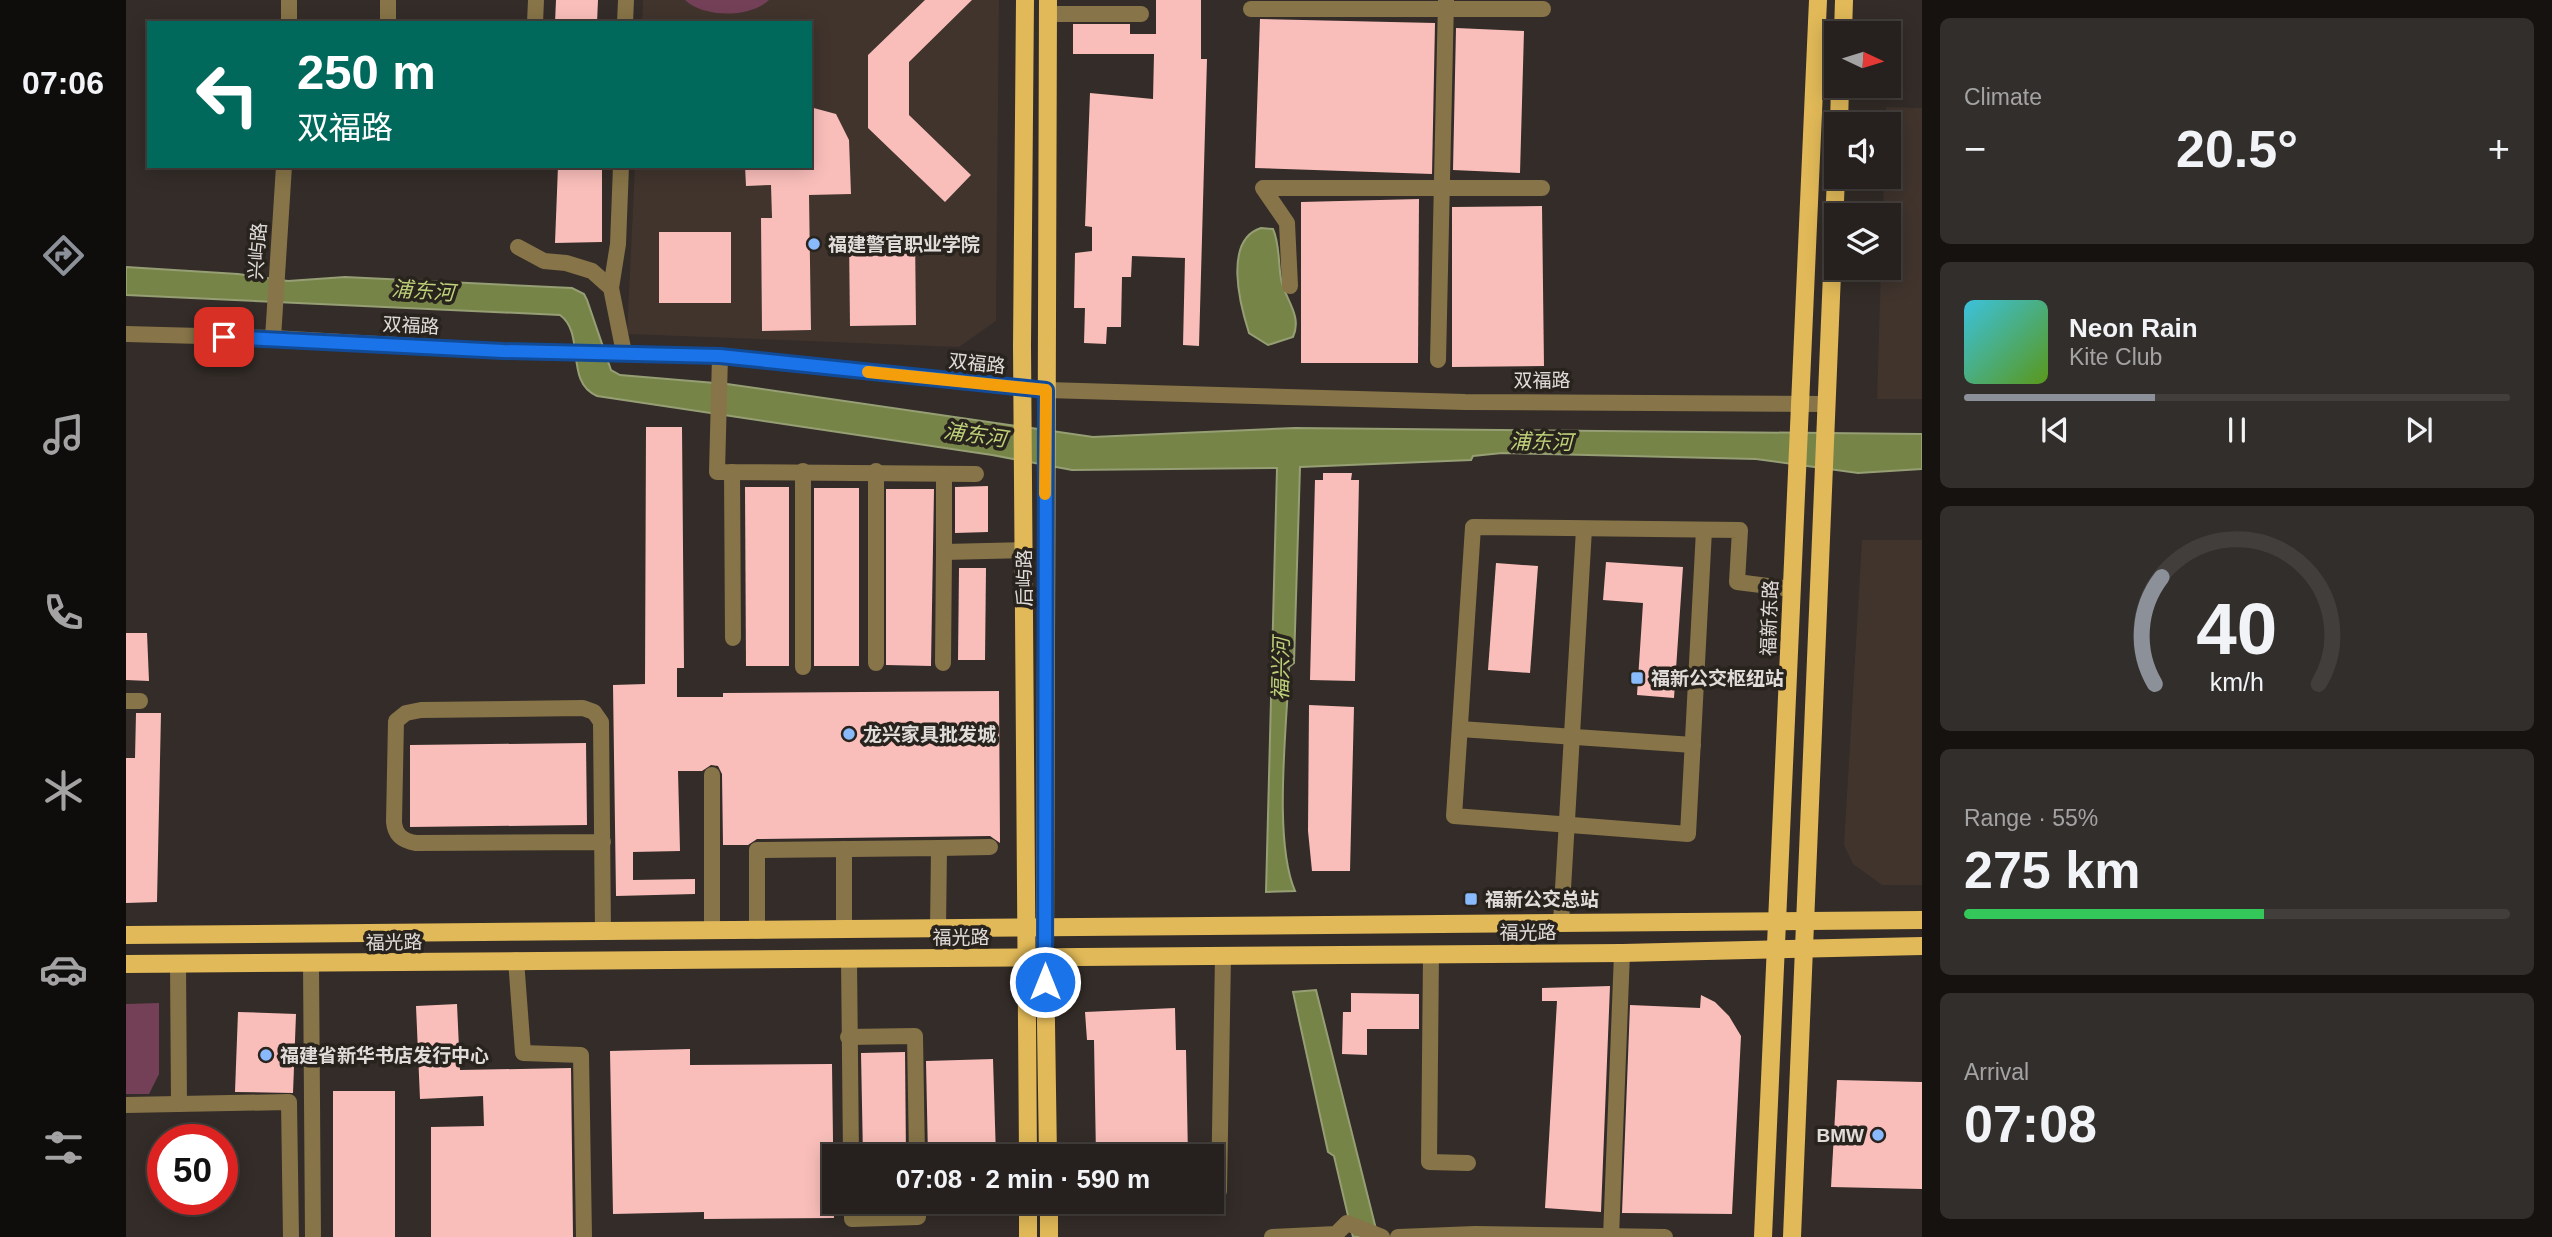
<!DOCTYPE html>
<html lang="en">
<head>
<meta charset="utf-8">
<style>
  :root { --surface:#26211e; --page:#322e2b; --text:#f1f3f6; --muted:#a4a3a4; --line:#423e3c; --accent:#8c9099 }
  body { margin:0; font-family:Helvetica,"Noto Sans SC",sans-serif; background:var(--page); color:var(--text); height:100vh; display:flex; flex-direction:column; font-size:26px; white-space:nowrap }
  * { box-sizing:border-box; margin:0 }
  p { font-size:23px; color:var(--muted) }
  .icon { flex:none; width:38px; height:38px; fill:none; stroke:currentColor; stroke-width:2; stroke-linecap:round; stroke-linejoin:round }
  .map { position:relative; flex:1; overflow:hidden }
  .details { display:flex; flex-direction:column; gap:18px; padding:18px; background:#151210; width:630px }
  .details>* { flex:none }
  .hud { position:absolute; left:21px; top:21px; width:665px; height:147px; border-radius:0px; box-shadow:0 4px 18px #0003,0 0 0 2px var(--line); background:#00695c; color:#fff; overflow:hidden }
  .needle { width:46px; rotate:94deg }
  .buttons { position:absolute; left:1698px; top:21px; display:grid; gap:14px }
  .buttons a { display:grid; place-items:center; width:77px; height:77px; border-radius:0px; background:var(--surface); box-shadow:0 4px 18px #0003,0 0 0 2px var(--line); font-size:35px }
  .speed { position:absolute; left:21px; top:1124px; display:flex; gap:14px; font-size:35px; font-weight:700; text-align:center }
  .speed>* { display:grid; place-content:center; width:91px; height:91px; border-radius:50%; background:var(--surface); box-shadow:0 4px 18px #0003,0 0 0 2px var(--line); line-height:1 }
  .speed .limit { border:10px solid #d22; background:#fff; color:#111 }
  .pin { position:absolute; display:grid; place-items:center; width:60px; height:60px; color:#fff; margin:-30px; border-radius:14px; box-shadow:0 4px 10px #0006 }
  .me { position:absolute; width:77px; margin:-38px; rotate:0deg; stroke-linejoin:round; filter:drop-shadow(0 0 5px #0008) }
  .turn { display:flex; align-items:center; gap:24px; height:147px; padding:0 35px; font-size:32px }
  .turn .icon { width:91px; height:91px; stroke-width:2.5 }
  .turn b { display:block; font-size:49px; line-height:60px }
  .big { font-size:52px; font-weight:600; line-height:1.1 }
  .details .tile { flex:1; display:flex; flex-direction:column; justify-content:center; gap:10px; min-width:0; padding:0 24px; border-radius:10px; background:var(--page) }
  .details .dial { align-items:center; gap:0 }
  .dial svg { height:182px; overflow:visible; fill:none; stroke:var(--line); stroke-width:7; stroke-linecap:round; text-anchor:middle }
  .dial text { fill:var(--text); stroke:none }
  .song { display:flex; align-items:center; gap:21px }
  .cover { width:84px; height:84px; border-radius:10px; background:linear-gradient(135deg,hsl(190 70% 55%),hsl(90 70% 35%)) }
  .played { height:7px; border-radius:4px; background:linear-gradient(90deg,var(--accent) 35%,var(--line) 35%) }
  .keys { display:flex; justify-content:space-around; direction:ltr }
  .heat { display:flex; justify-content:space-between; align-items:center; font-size:38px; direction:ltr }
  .charge { height:10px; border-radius:5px; background:linear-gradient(90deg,#34c759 55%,var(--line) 0) }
  .trip { position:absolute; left:696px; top:1144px; width:402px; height:70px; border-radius:0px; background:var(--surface); box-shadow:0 4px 18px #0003,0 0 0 2px var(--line); font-weight:600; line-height:70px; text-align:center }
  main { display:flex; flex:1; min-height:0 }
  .dock { display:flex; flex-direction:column; width:126px; justify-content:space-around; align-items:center; background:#0f0d0c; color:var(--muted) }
  .dock .icon { width:49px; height:49px }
  .dock .on { color:var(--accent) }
  .dock b { font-size:32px; color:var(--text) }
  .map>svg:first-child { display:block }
  .built { fill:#40342d }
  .green { fill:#734058 }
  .water { fill:#778448; stroke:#969e74; stroke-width:2 }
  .building { fill:#f9beba }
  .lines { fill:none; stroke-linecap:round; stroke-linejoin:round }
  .minor { stroke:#877448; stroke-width:16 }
  .major { stroke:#e1b958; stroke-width:18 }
  .route-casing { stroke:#114b97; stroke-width:18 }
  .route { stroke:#1a73e8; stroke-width:12 }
  .slow { stroke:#f59e0b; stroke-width:12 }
  .poi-dot { fill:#89bafc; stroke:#29231e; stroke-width:2.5 }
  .labels { text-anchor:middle; stroke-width:7; stroke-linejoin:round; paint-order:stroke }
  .poi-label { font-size:19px; font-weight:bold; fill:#e0dcd9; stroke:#29231e; text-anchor:start }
  .street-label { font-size:19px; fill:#e0dcd9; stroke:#29231e }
  .water-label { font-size:21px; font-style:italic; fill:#bed178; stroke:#29231e }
</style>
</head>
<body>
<main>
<nav class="dock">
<b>07:06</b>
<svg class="icon on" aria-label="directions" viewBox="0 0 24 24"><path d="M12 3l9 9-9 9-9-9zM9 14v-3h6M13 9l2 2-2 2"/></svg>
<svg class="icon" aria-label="music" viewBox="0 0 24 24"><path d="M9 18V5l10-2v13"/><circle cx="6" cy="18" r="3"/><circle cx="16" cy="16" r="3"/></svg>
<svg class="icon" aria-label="phone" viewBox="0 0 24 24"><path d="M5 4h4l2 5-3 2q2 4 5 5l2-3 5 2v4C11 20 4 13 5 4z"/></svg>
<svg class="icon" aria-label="climate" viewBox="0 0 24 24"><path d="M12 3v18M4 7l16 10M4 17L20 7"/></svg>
<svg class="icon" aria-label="car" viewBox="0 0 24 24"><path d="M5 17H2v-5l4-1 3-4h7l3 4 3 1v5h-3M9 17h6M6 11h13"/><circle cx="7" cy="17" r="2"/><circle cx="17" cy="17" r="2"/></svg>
<svg class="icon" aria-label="filters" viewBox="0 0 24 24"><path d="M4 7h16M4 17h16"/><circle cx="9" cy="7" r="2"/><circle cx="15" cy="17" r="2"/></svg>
</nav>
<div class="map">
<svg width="1796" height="1237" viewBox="0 0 1796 1237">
  <rect width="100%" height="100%" fill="#332c28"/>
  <g class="built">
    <polygon points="517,0 873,0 870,321 833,347 501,334 509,166 684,166 684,23 516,23"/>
    <polygon points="1760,107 1796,108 1796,399 1751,399 1755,268 1762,268 1762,215 1757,215 1758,177 1762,177"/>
    <polygon points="1736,540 1796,540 1796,885 1756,885 1727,864 1718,845"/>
  </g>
  <g class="green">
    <path d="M559,0H643C624,18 578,18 559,0Z"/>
    <polygon points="33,1003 33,1074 23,1094 0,1094 0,1004"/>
  </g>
  <g class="water">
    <path d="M1135,228L1147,229C1154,245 1152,262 1155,279C1158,298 1177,315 1167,337L1142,345L1123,333C1114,305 1097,240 1135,228Z"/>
    <path d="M0,267L112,274L162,281L219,277L446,288L458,294L461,300L485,370L494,375L601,384L967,437L1169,428L1796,434V469L1732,473L1630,459L1376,453L1347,456L1345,460L1174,467L1168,663L1163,667C1161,726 1147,840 1169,891L1140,892L1151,468L946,470L866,455L471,396C438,382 460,334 434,315L0,295Z"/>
    <polygon points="1190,990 1252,1237 1227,1237 1208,1156 1202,1152 1167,992"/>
  </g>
  <g class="building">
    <polygon points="430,0 472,0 471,23 429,23"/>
    <polygon points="799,0 846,0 783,62 783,115 845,175 819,202 742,128 742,55"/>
    <polygon points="1030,0 1075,0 1075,59 1081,59 1073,346 1057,345 1059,258 1006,256 1005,277 996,277 995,327 981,327 980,344 958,343 959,308 948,308 949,253 966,251 966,227 959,226 964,93 1027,99 1028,54 947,54 947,24 1004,24 1004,34 1030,34"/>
    <polygon points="1134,19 1309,23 1306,174 1129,168"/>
    <polygon points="1330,28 1398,31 1394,173 1327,170"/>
    <polygon points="684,107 710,114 723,140 725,194 683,195 685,330 636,331 635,218 646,218 645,185 620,186 619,166 684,166"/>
    <polygon points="432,166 476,166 476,242 429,243"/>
    <polygon points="1293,199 1292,363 1175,363 1175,202"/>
    <polygon points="1416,206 1418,366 1326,367 1326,207"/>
    <rect x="533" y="232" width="72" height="71"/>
    <polygon points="789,234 790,325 724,326 723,235"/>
    <polygon points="520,427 556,427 558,668 551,668 551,697 597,697 597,693 873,691 874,843 864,836 631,839 622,845 597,845 596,774 592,766 585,765 576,771 552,771 554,851 507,852 507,880 569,879 569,894 490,896 487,685 519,684"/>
    <polygon points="1197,473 1226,473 1225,480 1233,480 1229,681 1184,680 1189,480 1197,480"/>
    <polygon points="862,486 862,532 829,533 829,487"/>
    <polygon points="619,487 663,487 663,666 620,666"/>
    <rect x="688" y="488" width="45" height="178"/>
    <polygon points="760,489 808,489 805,666 760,665"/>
    <polygon points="1480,562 1557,567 1548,698 1511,695 1517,603 1477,600"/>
    <polygon points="1370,563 1412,566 1404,673 1362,670"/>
    <polygon points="833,568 860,568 859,660 832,660"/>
    <polygon points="0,633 21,633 23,681 0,680"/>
    <polygon points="1183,705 1228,707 1224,871 1186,871 1182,831"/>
    <polygon points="10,713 35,713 31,902 0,903 0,758 9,758"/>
    <polygon points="460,743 461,825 284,827 284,745"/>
    <polygon points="1484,986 1475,1212 1419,1208 1431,1001 1416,1001 1416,988"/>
    <polygon points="1225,993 1293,994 1293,1029 1241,1029 1241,1055 1216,1054 1217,1012 1225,1012"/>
    <polygon points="1575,995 1589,1002 1603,1016 1615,1036 1606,1214 1496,1213 1504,1005 1574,1008"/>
    <polygon points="331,1004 334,1070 445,1068 447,1237 305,1237 305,1127 358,1126 357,1096 294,1099 290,1006"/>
    <polygon points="1049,1008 1050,1050 1060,1050 1062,1157 970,1157 968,1040 961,1040 959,1012"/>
    <polygon points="112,1012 170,1014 167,1093 109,1092"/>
    <polygon points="564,1049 564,1065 706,1064 708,1218 578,1219 578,1212 487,1214 484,1051"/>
    <polygon points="779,1052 780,1157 737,1157 735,1053"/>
    <polygon points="867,1059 870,1157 802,1157 800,1061"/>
    <polygon points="1711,1080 1796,1082 1796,1189 1705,1187"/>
    <rect x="207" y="1091" width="62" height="146"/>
    <polygon points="803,1202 885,1202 886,1213 804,1216"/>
  </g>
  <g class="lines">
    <g class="minor">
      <polyline points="163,0 163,23"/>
      <polyline points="262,0 262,23"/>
      <polyline points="1125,9 1417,9"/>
      <polyline points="922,14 1015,14"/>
      <polyline points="409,23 410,0"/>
      <polyline points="499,23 500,0"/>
      <polyline points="392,247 418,261 440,263 466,271 485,288 498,353"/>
      <polyline points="1164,286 1161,223 1137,188 1416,188"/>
      <polyline points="485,288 492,244 495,166"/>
      <polyline points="0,334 147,338 377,351 594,356 920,390 1339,402 1700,404"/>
      <polyline points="147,338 158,166"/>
      <polyline points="594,356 591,472 850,474"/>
      <polyline points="1312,360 1320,0"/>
      <polyline points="606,472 607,638"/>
      <polyline points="818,474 818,552 898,550"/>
      <polyline points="1578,530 1562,834 1328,816 1347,527 1614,530 1611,582 1666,589"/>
      <polyline points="750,663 750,471"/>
      <polyline points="817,663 818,552"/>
      <polyline points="677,667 677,471"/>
      <polyline points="0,701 14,701"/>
      <polyline points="1334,729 1567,745"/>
      <polyline points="586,775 586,931"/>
      <path d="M477,842L290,843C277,841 269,835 268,822L270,721L280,713L295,710L457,708L468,712L475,722L477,931"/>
      <polyline points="813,848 864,847"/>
      <polyline points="1435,923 1458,529"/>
      <polyline points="718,930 718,849"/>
      <polyline points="631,931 631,850 813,848 812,929"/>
      <polyline points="1305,954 1303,1162 1342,1163"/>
      <polyline points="723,959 725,1157"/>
      <polyline points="390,960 397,1053 455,1055 458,1237"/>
      <polyline points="52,963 53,1104"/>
      <polyline points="185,964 187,1237"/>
      <polyline points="722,1037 789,1036 791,1157"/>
      <polyline points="0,1105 163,1102 165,1237"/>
      <polyline points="1093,1191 1097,956"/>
      <polyline points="726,1202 726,1219 792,1217 792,1202"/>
      <polyline points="1146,1237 1210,1234 1221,1223 1256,1237"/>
      <polyline points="1272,1237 1349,1234 1539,1237"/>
      <polyline points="1485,1237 1496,953"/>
    </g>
    <g class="major">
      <polyline points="899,0 896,346 902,1157"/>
      <polyline points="1717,33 1718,0"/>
      <polyline points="1713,124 1714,86"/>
      <polyline points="0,935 1796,920"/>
      <polyline points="0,964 1496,953 1796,946"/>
      <polyline points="922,1157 919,957 922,0"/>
      <polyline points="902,1202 902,1237"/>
      <polyline points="923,1202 923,1237"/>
      <polyline points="1637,1237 1692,0"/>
      <polyline points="1666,1237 1710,177"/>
    </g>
  </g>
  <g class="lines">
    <g class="route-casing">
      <polyline id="route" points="98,337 377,351 594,356 920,390 919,982"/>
    </g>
    <use href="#route" class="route"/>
    <polyline class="slow" points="742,372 920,390 919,494"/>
  </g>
  <g class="poi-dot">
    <circle cx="688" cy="244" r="7"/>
    <rect x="1504" y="671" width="14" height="14" rx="3.5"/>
    <circle cx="723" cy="734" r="7"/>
    <rect x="1338" y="892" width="14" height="14" rx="3.5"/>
    <circle cx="140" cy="1055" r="7"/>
    <circle cx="1752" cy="1135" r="7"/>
  </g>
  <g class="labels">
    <g class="poi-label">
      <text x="702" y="251">福建警官职业学院</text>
      <text x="1525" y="685">福新公交枢纽站</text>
      <text x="737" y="741">龙兴家具批发城</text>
      <text x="1359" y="906">福新公交总站</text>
      <text x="154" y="1062">福建省新华书店发行中心</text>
      <text x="1738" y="1142" text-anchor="end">BMW</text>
    </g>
    <g class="street-label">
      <text transform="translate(131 251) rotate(-86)" y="7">兴屿路</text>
      <text transform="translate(285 325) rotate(3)" y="7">双福路</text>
      <text transform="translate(851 363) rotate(6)" y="7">双福路</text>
      <text x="1416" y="387">双福路</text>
      <text transform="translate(898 578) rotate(-90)" y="7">后屿路</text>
      <text transform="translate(1643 618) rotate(-88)" y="7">福新东路</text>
      <text x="1402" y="939">福光路</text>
      <text x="835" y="944">福光路</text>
      <text transform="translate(268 942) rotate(-1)" y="7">福光路</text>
    </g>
    <g class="water-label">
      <text transform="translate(297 291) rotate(4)" y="7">浦东河</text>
      <text transform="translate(849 435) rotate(8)" y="7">浦东河</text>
      <text transform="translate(1415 442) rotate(1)" y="7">浦东河</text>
      <text transform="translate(1155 669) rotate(-89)" y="7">福兴河</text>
    </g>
  </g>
</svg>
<div class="buttons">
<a><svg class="needle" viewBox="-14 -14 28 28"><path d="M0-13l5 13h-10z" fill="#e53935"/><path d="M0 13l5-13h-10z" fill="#a4a3a4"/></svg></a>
<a><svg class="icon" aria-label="sound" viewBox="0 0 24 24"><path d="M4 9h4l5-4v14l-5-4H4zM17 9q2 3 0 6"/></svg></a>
<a><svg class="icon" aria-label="layers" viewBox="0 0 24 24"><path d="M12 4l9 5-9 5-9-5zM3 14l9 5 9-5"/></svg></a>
</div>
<div class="speed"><div class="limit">50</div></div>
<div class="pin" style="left:98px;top:337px;background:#d93025"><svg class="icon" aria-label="arrive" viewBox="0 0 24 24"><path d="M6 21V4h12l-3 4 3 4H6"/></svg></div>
<svg class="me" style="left:919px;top:982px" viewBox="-20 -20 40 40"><circle r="17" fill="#1a73e8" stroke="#fff" stroke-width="3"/><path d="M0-11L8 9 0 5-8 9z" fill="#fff"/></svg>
<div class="trip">07:08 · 2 min · 590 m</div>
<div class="hud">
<div class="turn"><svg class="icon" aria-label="left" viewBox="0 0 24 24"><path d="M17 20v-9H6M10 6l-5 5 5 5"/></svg><div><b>250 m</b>双福路</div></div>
</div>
</div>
<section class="details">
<div class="tile"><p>Climate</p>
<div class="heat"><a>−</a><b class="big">20.5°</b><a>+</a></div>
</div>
<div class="tile">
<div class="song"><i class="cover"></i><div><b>Neon Rain</b><p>Kite Club</p></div></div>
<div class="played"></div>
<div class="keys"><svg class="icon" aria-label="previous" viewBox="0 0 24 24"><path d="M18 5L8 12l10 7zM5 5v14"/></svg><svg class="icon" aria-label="pause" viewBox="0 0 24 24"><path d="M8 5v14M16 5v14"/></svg><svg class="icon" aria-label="next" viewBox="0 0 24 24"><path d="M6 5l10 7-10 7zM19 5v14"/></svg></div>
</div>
<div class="tile dial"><svg viewBox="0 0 100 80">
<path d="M14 69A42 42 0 1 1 86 69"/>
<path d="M14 69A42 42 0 0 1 17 22" stroke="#8c9099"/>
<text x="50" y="56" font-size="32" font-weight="700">40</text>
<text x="50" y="72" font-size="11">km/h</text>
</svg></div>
<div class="tile"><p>Range · 55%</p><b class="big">275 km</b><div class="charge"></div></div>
<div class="tile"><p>Arrival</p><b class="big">07:08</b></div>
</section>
</main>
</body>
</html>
